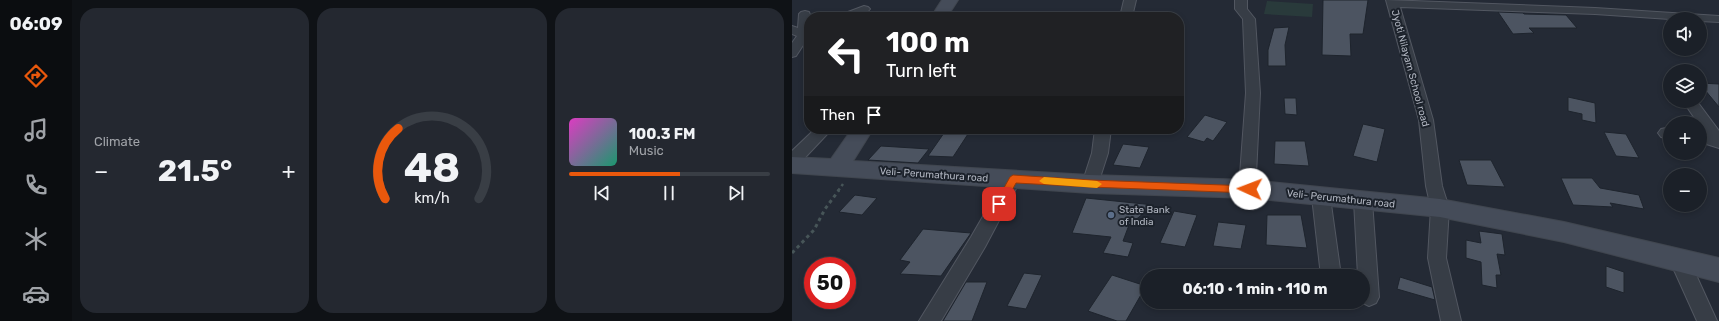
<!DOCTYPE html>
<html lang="en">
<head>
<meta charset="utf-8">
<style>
  :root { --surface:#1b2028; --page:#242830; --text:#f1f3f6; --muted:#a0a3a8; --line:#393e45; --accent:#ea580c }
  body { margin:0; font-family:Rubik,sans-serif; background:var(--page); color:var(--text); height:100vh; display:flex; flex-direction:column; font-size:15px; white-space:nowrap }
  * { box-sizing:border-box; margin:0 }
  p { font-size:13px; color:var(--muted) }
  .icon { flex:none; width:22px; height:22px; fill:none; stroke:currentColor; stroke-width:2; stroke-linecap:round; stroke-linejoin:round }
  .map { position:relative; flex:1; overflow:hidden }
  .sheet { display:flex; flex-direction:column; gap:8px; padding:8px; background:#0f1216; width:720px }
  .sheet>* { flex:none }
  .hud { position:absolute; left:12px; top:12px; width:380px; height:122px; border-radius:16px; box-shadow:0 2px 6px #0003,0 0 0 1px var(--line); background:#202124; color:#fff; overflow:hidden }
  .buttons { position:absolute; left:871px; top:12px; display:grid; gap:8px }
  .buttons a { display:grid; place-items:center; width:44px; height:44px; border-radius:50%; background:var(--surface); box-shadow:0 2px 6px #0003,0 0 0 1px var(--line); font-size:20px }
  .speed { position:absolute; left:12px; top:257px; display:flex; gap:8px; font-size:20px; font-weight:700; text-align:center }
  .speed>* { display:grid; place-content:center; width:52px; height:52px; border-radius:50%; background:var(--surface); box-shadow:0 2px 6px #0003,0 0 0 1px var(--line); line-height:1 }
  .speed .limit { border:6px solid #d22; background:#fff; color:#111 }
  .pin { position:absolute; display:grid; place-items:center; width:34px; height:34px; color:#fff; margin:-17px; border-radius:8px; box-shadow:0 2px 6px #0006 }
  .me { position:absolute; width:44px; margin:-22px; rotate:272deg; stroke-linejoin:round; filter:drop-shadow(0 0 3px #0008) }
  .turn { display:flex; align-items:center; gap:14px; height:84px; padding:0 16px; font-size:18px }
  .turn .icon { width:52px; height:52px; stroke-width:2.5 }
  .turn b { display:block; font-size:28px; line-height:34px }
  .then { display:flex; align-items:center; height:38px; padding:0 16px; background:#0003; gap:8px; font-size:15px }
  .big { font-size:30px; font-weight:700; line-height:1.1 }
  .sheet .widget { flex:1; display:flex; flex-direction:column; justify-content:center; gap:6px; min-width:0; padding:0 14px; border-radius:16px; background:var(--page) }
  .sheet .dial { align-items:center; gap:0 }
  .dial svg { height:104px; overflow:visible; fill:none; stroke:var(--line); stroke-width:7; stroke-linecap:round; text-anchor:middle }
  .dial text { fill:var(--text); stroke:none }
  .song { display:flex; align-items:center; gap:12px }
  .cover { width:48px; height:48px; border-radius:6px; background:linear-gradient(135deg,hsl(310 70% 55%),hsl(160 70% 35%)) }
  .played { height:4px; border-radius:2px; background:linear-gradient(90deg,var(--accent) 55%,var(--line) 55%) }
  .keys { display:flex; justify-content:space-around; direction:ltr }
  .heat { display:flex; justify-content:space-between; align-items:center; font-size:22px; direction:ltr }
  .sheet .tiles { flex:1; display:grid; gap:8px; grid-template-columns:repeat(3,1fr) }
  .trip { position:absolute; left:348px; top:269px; width:230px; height:40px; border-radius:20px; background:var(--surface); box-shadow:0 2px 6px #0003,0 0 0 1px var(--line); font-weight:700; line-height:40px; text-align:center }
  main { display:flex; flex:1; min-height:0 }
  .tab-bar { display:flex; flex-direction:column; width:72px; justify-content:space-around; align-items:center; background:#0b0d10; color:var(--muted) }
  .tab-bar .icon { width:28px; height:28px }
  .tab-bar .on { color:var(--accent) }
  .tab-bar b { font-size:18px; color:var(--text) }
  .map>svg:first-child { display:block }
  .green { fill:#293a3b }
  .building { fill:#4c5461; stroke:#1e242d }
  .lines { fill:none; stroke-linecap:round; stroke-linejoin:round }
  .street-casing { stroke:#525761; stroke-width:2 }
  .secondary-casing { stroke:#40464f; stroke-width:2 }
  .path-far1 { stroke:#475558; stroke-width:2.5; stroke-dasharray:3 3; stroke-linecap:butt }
  .path { stroke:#475558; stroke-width:3; stroke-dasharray:3.5 3.5; stroke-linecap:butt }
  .street { fill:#373d46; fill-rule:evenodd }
  .secondary { fill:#454c59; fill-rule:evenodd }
  .route { fill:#ea580c; stroke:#983908 }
  .slow { fill:#f59e0b }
  .service-dot { fill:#5c6f8a; stroke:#1c222b; stroke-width:1.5 }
  .labels { text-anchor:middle; stroke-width:4; stroke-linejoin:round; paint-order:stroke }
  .street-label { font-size:10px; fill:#b2b7c2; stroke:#1c222b }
  .poi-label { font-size:10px; fill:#b2b7c2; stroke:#1c222b; text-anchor:start }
</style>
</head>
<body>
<main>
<nav class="tab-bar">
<b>06:09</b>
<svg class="icon on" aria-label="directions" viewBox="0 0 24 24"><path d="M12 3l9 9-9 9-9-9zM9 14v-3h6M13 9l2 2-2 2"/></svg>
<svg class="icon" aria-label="music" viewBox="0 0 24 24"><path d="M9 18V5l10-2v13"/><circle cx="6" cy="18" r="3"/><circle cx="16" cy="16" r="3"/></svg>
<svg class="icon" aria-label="phone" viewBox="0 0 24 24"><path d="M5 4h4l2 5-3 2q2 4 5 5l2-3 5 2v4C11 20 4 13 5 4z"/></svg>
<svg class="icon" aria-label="climate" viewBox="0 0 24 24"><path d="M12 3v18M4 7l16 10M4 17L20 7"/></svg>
<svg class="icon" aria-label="car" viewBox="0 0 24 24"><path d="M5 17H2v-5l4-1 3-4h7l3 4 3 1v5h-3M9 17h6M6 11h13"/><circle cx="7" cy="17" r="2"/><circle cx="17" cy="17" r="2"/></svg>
</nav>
<section class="sheet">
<div class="tiles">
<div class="widget"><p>Climate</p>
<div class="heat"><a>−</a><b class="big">21.5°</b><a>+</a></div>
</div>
<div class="widget dial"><svg viewBox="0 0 100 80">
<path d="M14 69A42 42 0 1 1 86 69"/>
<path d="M14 69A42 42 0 0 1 24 15" stroke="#ea580c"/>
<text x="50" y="56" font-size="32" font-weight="700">48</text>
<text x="50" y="72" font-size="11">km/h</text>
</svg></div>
<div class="widget">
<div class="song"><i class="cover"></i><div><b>100.3 FM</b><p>Music</p></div></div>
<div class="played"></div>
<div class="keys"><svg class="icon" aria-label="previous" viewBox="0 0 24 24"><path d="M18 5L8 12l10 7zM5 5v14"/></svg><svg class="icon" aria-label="pause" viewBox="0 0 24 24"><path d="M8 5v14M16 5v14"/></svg><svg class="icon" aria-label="next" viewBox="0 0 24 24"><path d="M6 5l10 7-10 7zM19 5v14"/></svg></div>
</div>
</div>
</section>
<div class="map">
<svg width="927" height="321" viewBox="0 0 927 321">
  <rect width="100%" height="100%" fill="#242a35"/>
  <polygon class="green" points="475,1 521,4 520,17 472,14"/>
  <g class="building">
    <polygon points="531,0 576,0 571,34 558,34 559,56 530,55"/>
    <polygon points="706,12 731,13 732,14 774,15 785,28 737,28 742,33 721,34"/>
    <polygon points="497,27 493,45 494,66 476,66 476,50 482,28"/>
    <polygon points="908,83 927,84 927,107 908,84"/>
    <polygon points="776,97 803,103 804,123 790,120 790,114 776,111"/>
    <polygon points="492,98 504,98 505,115 493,114"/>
    <polygon points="413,115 435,122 421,141 415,138 412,142 395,137"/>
    <polygon points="571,124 593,129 585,162 561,156"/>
    <polygon points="812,132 834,134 847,158 824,156"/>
    <polygon points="152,133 176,134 161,157 136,156"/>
    <polygon points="483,141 513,141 517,166 482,164"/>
    <polygon points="331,144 357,147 348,168 321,165"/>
    <polygon points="89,146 137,149 126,163 76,160"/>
    <polygon points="667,160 699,160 713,187 675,185"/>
    <polygon points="769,178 800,178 808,188 847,195 852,209 818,203 821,207 781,205"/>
    <polygon points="63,195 85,198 70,215 47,212"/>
    <polygon points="294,198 362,205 337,225 331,241 341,243 336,257 311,253 319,237 280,233"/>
    <polygon points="382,211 405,215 393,247 368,243"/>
    <polygon points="475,215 509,215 515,248 474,245"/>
    <polygon points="426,222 454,225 449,249 421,246"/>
    <polygon points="131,229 179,233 149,276 108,274 118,262 108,260"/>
    <polygon points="687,231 710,234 713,255 705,254 709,275 704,275 705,288 690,285 689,262 674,258 674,240 689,243"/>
    <polygon points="814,266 832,272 832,293 814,287"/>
    <polygon points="232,273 250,275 234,309 215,306"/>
    <polygon points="320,275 354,286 334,321 325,321 296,311"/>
    <polygon points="608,277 640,287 643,300 605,289"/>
    <polygon points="174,282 195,282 180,321 151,321"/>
  </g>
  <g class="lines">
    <g class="street-casing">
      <g id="street">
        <polygon points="332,0 344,0 340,17 328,17"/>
        <polygon points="443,0 455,0 455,9 463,19 468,93 464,175 466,189 464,194 458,195 452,194 450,189 448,175 454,93 451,19 443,9"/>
        <polygon points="594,0 803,8 927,16 927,22 908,21 908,19 878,19 803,14 608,7 641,120 650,186 657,208 654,258 669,321 649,321 636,258 639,208 634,186 627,120"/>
        <path d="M72,6L76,7L78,9C71,18 57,17 46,17L48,15Z"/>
        <polygon points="13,11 17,12 19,17 17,17 17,36 4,56 0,57 0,43 5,36 0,34 0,26 6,28 7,14 9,12"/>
        <polygon points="902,102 907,104 927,131 927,148 908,142 908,132 913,133 908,126 908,123 906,123 895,107 897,104"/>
        <polygon points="874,128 878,129 878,139 869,137 866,133 869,129"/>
        <polygon points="23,129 40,129 6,165 0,167 0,151"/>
        <polygon points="303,129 319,129 316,153 306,184 304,188 298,190 292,188 290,184 300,153"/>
        <polygon points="221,173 227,175 229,179 193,247 149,321 127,321 179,237 215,175"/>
        <polygon points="529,190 535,192 538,197 549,276 529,276 520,197 523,192"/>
        <polygon points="571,194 577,196 580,201 587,297 584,303 577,306 569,302 571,302 571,276 566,276 562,201 565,196"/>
        <polygon points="888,253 895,255 925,321 905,321 878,261 881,255"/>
      </g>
    </g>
    <g class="secondary-casing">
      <g id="secondary">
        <polygon points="150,0 166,0 155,17 139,17"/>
        <polygon points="60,129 81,129 61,161 298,175 458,180 648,199 772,222 927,258 927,282 772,242 648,217 458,198 298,193 0,173 0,157 39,159"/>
      </g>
    </g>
    <polyline class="path-far1" points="46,191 51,184"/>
    <polyline class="path" points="0,253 22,230 33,209 47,190"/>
    <use href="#street" class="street"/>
    <use href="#secondary" class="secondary"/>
  </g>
  <polygon class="route" points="221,175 298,180 458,186 462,189 458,193 298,187 224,183 211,207 204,207 202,204 204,202 218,177"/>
  <polygon class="slow" points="252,177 305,181 310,184 305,188 252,184 247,181"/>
  <circle class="service-dot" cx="319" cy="215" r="4"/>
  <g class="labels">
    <g class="street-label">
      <text transform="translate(619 68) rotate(75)" y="4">Jyoti Nilayam School road</text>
      <text transform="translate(142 174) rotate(4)" y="4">Veli- Perumathura road</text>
      <text transform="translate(549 198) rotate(6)" y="4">Veli- Perumathura road</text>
    </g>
    <g class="poi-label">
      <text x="327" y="213">State Bank<tspan x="327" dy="12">of India</tspan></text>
    </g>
  </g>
</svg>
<div class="buttons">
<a><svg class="icon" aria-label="sound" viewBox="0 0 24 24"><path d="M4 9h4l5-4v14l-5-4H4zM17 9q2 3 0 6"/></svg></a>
<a><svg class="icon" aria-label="layers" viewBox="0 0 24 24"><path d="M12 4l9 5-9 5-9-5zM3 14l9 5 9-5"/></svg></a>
<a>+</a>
<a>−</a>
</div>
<div class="speed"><div class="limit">50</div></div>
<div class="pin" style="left:207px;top:204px;background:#d93025"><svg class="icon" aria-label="arrive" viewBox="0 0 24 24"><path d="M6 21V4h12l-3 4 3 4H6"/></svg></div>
<svg class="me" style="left:458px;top:189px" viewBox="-20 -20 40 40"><circle r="19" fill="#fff"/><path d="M0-13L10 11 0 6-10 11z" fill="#ea580c"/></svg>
<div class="trip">06:10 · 1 min · 110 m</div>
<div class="hud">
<div class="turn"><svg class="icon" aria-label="left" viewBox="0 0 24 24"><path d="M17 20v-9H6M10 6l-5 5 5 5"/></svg><div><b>100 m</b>Turn left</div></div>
<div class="then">Then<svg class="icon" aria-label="arrive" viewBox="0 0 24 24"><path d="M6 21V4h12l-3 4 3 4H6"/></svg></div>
</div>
</div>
</main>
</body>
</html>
